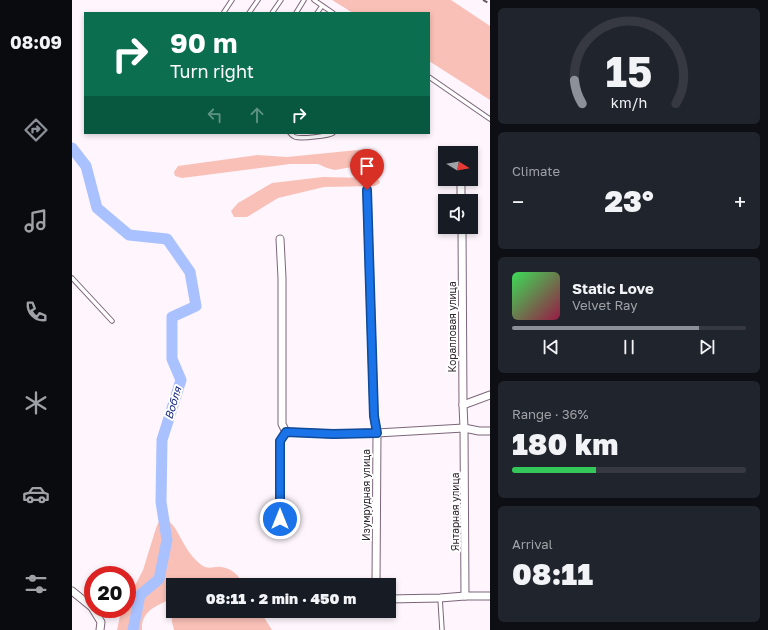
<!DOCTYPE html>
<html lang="en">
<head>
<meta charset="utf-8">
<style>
  :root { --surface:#171b24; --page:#20242c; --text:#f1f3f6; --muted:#9ea1a6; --line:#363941; --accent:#8c9099 }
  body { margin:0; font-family:"Golos Text",sans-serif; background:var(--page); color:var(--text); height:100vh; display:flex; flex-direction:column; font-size:15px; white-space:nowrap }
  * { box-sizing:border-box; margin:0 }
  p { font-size:13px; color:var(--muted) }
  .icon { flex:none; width:22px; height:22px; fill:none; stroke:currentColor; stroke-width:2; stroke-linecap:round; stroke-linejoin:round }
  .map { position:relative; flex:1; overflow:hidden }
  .sheet { display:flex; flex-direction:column; gap:8px; padding:8px; background:#0d0f14; width:278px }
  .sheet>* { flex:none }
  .guide { position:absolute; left:12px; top:12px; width:346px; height:122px; border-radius:0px; box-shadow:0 2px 6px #0003; background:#0b6e4f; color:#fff; overflow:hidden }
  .needle { width:26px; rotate:101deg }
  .fabs { position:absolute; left:366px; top:146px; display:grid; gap:8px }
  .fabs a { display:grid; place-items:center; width:40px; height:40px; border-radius:0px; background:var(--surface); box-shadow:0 2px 6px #0003; font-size:20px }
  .speed { position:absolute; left:12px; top:566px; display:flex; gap:8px; font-size:20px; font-weight:700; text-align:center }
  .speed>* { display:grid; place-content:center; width:52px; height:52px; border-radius:50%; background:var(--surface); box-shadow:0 2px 6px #0003; line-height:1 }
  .speed .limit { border:6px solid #d22; background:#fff; color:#111 }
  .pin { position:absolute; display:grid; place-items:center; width:34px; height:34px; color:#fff; margin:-41px -17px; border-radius:50% 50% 50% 0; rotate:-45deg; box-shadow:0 0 4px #0007 }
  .pin .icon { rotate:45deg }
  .me { position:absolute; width:44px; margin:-22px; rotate:0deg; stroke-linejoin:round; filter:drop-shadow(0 0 3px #0008) }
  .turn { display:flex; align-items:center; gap:14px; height:84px; padding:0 20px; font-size:18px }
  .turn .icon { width:52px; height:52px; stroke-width:2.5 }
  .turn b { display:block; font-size:28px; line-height:34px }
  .lanes { display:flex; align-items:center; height:38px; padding:0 20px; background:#0003; justify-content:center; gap:20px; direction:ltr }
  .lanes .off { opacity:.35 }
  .big { font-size:30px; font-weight:800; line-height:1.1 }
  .sheet .widget { flex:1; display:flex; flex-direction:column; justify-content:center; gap:6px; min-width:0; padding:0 14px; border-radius:6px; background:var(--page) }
  .sheet .dial { align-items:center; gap:0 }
  .dial svg { height:104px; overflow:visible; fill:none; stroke:var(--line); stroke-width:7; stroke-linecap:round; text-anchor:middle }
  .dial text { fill:var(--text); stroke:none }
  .song { display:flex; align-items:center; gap:12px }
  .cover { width:48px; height:48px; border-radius:6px; background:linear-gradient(135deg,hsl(130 70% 55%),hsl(340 70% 35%)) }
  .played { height:4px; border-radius:2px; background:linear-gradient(90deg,var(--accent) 80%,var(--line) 80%) }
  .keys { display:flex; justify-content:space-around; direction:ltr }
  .heat { display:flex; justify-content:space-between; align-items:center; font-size:22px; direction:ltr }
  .charge { height:6px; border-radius:3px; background:linear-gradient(90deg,#34c759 36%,var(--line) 0) }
  .trip { position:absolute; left:94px; top:578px; width:230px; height:40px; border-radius:0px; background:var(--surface); box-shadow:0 2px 6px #0003; font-weight:800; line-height:40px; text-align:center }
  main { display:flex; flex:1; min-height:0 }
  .tab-bar { display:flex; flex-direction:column; width:72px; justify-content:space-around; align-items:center; background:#090b0e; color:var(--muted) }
  .tab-bar .icon { width:28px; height:28px }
  .tab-bar .on { color:var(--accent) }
  .tab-bar b { font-size:18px; color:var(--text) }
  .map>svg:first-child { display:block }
  .green { fill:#f9c0b7 }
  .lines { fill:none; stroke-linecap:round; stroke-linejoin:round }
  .river { stroke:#aac1ff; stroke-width:11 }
  .service-casing { stroke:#7b6679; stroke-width:5.5 }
  .minor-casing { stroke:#7b6679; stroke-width:9 }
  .service { stroke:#fff; stroke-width:3.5 }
  .minor { stroke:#fff; stroke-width:7 }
  .rail { stroke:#605860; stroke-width:2; stroke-dasharray:5 5; stroke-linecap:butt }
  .route-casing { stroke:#114b97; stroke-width:10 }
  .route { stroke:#1a73e8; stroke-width:7 }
  .labels { text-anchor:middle; stroke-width:4; stroke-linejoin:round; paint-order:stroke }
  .street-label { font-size:10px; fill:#302830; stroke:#fff }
  .water-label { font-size:11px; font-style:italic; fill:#1a2a80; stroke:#fff }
</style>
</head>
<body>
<main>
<nav class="tab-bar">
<b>08:09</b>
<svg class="icon on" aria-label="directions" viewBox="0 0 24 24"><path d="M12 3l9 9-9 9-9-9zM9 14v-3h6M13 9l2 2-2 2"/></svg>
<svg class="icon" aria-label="music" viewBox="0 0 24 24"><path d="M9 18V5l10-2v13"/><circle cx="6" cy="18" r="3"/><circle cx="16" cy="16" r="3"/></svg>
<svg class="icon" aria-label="phone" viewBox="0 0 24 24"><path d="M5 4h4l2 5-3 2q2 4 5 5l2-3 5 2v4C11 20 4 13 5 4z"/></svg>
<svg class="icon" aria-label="climate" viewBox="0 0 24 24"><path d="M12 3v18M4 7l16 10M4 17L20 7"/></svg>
<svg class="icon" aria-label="car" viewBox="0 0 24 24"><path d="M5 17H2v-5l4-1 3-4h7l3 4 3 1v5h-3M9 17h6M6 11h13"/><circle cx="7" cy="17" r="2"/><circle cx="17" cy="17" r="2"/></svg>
<svg class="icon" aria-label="filters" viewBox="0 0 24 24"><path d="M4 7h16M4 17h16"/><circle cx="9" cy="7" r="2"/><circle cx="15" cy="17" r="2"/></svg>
</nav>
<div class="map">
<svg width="418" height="630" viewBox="0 0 418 630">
  <rect width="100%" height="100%" fill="#fef5fd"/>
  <g class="green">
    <polygon points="260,0 379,0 418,26 418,100 357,61 357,13 281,13"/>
    <polygon points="296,149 305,152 307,157 303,163 263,170 255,168 246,164 218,164 110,178 103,176 102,172 106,166 185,155 215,157"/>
    <polygon points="251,177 298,178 307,180 308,183 303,186 252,187 206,198 175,217 162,217 159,211 166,203 200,183"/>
    <path d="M92,516C96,520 100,524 103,528C111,541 118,559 133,567C139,569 143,566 149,567C160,568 167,576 172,585H101V611H188L200,630H102L100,622L99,599C84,606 69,611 70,630H45L49,611L51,609H55V601L71,570L84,528L88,519Z"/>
  </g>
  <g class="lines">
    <polyline class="river" points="0,148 14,166 25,208 57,235 95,239 118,272 124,306 100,317 100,359 109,380 90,440 89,502 95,540 87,579 68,595 61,630"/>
    <g class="service-casing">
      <g id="service">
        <polyline points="242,0 261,13"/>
        <polyline points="152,12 160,0"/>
        <polyline points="177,13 186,0"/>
        <polyline points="200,13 209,0"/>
        <polyline points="224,13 232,0"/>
        <polyline points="245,13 250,6"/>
        <polyline points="357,77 418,119"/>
        <path d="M218,133C220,135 220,136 223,137C229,139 257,136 261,133"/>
        <polyline points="0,278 40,321"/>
        <polyline points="208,519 208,441 214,432"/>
        <polyline points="368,598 370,630"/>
      </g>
    </g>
    <g class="minor-casing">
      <g id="minor">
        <polyline points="389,179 389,201"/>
        <polyline points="295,190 302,416 305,433 304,585"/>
        <polyline points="390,227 391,405 392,428 393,596"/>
        <polyline points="208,239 210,278 210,424 214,432 261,434 305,433 392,428 407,431 418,431"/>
        <polyline points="391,405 418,395"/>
        <polyline points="0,591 21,608"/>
        <polyline points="317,599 368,598 393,596 418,596"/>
        <polyline points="21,609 29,622 28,630"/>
      </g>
    </g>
    <use href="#service" class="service"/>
    <use href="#minor" class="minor"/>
    <polyline class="rail" points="411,0 418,4"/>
  </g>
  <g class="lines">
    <g class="route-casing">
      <polyline id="route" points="208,519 208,441 214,432 261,434 305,433 302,416 295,190"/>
    </g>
    <use href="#route" class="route"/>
  </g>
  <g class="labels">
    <g class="street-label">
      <text transform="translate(380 327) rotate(-90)" y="4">Коралловая улица</text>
      <text transform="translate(294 495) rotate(-90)" y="4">Изумрудная улица</text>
      <text transform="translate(383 512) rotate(-90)" y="4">Янтарная улица</text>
    </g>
    <g class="water-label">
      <text transform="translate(101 403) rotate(-73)" y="4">Вобля</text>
    </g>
  </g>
</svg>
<div class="fabs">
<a><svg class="needle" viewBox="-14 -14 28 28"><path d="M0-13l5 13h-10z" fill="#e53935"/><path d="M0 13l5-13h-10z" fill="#9ea1a6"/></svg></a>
<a><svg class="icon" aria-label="sound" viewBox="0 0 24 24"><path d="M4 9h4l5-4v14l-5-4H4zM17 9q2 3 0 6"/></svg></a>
</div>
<div class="speed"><div class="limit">20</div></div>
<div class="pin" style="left:295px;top:190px;background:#d93025"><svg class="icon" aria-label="arrive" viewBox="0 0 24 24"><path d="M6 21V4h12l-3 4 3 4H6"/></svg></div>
<svg class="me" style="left:208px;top:519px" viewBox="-20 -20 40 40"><circle r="17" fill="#1a73e8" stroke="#fff" stroke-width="3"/><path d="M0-11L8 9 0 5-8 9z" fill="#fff"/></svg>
<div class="trip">08:11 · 2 min · 450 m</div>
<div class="guide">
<div class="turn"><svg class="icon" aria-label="right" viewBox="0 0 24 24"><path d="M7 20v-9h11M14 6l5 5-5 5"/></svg><div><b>90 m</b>Turn right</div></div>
<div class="lanes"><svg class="icon off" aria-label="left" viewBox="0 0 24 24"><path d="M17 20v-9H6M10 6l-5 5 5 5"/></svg><svg class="icon off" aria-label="ahead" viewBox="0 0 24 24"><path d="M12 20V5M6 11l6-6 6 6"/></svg><svg class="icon" aria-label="right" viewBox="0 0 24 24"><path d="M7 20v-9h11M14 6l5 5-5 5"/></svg></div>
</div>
</div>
<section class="sheet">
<div class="widget dial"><svg viewBox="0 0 100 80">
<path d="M14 69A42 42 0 1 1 86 69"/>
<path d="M14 69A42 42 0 0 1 8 51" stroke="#8c9099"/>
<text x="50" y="56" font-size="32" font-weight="700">15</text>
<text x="50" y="72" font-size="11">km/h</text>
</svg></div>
<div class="widget"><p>Climate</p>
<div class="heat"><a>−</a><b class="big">23°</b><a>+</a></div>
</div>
<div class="widget">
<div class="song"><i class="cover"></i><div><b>Static Love</b><p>Velvet Ray</p></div></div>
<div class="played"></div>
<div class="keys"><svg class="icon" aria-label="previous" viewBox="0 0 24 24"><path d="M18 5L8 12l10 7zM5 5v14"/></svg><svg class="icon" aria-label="pause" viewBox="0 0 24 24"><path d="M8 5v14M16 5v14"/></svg><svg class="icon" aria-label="next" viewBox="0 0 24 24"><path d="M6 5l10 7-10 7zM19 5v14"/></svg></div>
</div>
<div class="widget"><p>Range · 36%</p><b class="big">180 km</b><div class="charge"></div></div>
<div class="widget"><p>Arrival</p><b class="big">08:11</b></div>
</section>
</main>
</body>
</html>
